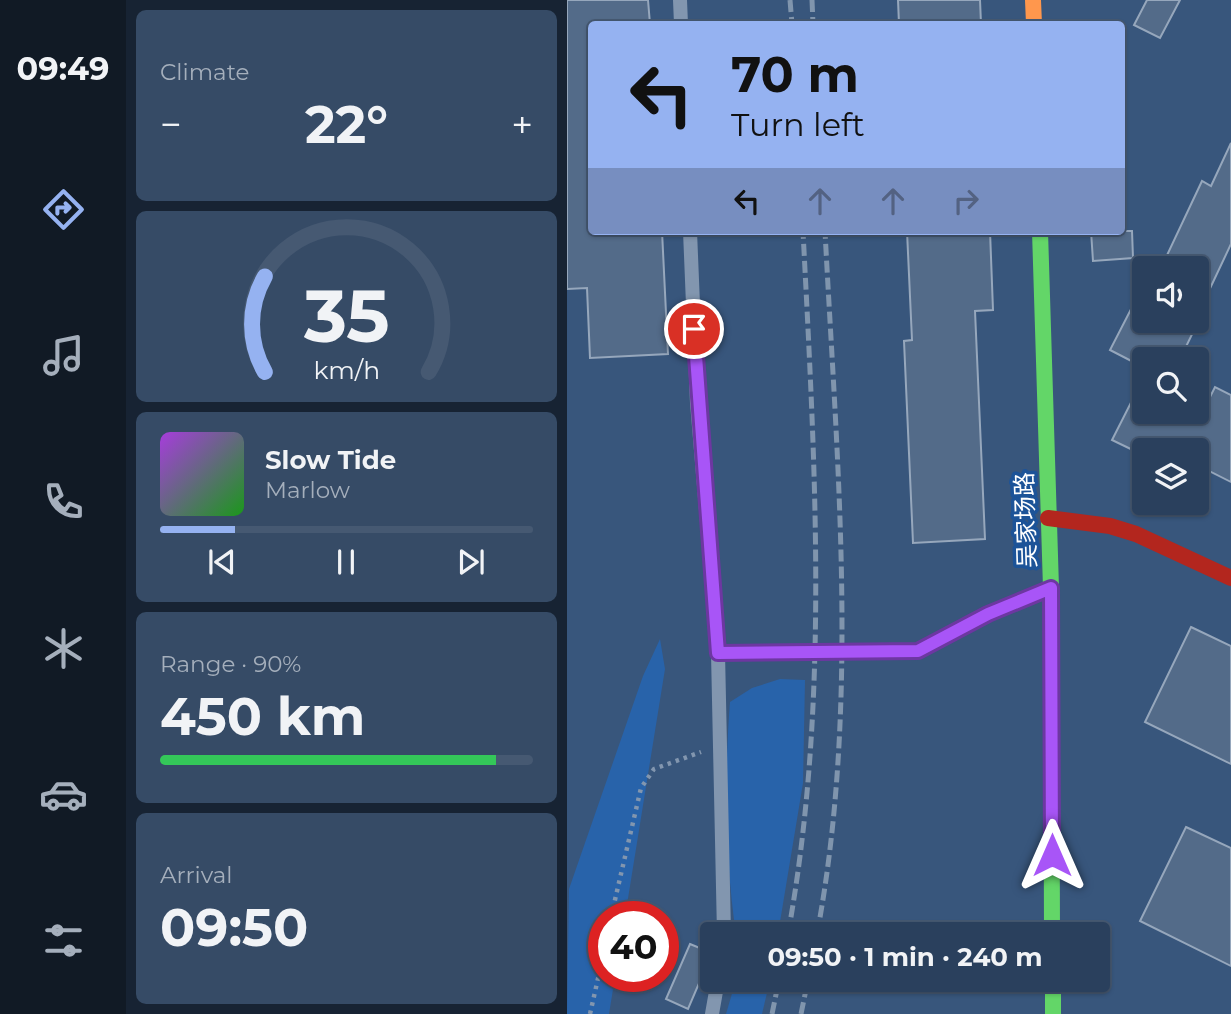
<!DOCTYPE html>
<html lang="en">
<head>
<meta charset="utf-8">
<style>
  :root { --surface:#2a405d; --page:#364b66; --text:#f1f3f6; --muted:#a5afbc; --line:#465972; --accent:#95b2f1 }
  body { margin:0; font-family:Montserrat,"Noto Sans SC",sans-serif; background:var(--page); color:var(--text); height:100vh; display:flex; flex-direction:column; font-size:26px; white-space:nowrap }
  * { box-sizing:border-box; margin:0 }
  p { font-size:23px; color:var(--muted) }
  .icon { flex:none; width:38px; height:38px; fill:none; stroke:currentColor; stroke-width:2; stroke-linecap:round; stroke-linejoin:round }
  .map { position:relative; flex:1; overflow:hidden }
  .details { display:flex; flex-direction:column; gap:10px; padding:10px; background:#172333; width:441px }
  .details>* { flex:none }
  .banner { position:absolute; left:21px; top:21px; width:537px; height:214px; border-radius:7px; box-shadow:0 2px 5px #0004,0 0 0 2px var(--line); background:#95b2f1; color:#111; overflow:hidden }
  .controls { position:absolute; left:565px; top:256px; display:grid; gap:14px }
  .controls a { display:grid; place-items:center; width:77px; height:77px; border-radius:7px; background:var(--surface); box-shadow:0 2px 5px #0004,0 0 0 2px var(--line); font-size:35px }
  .speed { position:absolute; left:21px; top:901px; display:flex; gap:14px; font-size:35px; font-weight:700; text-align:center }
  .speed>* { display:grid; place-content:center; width:91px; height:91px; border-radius:50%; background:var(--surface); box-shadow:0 2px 5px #0004,0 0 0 2px var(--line); line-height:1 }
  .speed .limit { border:10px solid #d22; background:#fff; color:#111 }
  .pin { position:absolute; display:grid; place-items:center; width:60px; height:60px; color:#fff; margin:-30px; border:4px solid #fff; border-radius:50%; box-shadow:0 2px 7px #0007 }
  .me { position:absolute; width:77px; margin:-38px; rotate:0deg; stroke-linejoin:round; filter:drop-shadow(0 0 5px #0008) }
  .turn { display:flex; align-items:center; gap:24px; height:147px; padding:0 28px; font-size:32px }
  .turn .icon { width:91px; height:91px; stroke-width:2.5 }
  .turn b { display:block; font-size:49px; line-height:60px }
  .lanes { display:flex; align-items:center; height:66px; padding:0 28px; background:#0003; justify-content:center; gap:35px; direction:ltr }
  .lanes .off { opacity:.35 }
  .big { font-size:52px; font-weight:700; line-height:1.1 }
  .details .card { flex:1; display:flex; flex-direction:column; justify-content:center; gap:10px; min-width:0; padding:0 24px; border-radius:10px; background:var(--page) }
  .details .dial { align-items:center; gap:0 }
  .dial svg { height:182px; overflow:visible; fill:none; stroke:var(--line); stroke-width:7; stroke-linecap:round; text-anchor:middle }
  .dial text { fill:var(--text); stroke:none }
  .song { display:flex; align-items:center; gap:21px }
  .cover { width:84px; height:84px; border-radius:10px; background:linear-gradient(135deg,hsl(280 70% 55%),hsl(120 70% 35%)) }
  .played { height:7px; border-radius:4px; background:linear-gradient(90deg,var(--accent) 20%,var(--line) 20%) }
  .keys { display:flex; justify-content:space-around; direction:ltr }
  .heat { display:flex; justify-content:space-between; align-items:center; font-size:38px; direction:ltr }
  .charge { height:10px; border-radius:5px; background:linear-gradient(90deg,#34c759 90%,var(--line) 0) }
  .trip { position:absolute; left:133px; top:922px; width:410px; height:70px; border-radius:7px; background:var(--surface); box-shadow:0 2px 5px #0004,0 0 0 2px var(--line); font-weight:700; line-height:70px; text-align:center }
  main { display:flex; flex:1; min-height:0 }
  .dock { display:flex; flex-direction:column; width:126px; justify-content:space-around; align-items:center; background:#111a25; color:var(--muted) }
  .dock .icon { width:49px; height:49px }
  .dock .active { color:var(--accent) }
  .dock b { font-size:32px; color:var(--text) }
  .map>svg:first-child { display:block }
  .green { fill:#2863aa }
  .building { fill:#536b89; stroke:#96a7bc; stroke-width:2 }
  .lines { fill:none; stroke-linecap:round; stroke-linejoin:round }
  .path { stroke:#8296af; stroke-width:4.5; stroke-dasharray:3.5 5; stroke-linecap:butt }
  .lane { stroke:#8296af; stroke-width:14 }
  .fast { stroke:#63d668; stroke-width:16 }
  .slow { stroke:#ff974d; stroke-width:16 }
  .jam { stroke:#b3261e; stroke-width:16 }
  .rail { stroke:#8095ad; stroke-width:5; stroke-dasharray:12 5; stroke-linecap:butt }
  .route-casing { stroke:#6d37a1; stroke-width:18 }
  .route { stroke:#a855f7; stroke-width:12 }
  .labels { text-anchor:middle; stroke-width:7; stroke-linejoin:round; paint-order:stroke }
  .street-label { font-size:24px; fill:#fff; stroke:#1c5398 }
</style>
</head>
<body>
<main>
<nav class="dock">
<b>09:49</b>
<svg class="icon active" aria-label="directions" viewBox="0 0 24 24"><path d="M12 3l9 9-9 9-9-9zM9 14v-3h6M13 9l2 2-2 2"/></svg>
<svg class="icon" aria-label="music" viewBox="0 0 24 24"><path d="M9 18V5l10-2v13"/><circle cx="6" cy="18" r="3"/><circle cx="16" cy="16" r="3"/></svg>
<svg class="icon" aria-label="phone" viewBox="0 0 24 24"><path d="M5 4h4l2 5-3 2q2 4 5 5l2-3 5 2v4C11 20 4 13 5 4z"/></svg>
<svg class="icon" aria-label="climate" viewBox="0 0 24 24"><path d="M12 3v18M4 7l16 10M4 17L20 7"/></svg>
<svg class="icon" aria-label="car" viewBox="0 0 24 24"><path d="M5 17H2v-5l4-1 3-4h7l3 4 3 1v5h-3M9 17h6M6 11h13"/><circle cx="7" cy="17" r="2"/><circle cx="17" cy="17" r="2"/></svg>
<svg class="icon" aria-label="filters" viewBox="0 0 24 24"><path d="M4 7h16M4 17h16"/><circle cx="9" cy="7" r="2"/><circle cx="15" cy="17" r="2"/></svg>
</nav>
<section class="details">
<div class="card"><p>Climate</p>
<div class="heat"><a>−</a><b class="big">22°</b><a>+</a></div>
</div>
<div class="card dial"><svg viewBox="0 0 100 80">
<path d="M14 69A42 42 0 1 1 86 69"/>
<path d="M14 69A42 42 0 0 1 14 27" stroke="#95b2f1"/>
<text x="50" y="56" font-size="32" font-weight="700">35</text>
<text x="50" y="72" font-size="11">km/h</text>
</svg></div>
<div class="card">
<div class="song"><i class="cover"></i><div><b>Slow Tide</b><p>Marlow</p></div></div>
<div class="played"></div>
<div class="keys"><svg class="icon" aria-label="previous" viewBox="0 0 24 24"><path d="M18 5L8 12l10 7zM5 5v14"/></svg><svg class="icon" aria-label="pause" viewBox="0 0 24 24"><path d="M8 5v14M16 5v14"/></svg><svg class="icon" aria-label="next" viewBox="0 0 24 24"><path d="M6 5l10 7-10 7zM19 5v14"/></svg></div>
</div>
<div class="card"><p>Range · 90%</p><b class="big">450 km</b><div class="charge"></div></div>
<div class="card"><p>Arrival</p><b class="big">09:50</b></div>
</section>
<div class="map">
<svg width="664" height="1014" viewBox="0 0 664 1014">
  <rect width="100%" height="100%" fill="#38567c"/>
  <g class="green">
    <polygon points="93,639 98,669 58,917 37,917 37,976 48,977 42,1014 0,1014 2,889 76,676"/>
    <path d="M213,679L238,680L236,783L211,934H169C158,859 157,779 163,702L185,688Z"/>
    <polygon points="169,980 203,980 195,1014 159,1014"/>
  </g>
  <g class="building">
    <polygon points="0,0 81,0 83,24 24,24 24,231 95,231 101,354 23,358 20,288 0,289"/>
    <polygon points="331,0 413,0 414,24 332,24"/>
    <polygon points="580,0 613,0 593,38 567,25"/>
    <polygon points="664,143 664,244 630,316 630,268 594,268 635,181 644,186"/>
    <polygon points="340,231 423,231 426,310 408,311 418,539 346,543 337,341 345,340"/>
    <polygon points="524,231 565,231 566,258 526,261"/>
    <polygon points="578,282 578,320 632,320 613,359 578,359 578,368 543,350"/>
    <polygon points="578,375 578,411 636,411 648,387 664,395 664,482 630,465 630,450 573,450 572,453 545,440"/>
    <polygon points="624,627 664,646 664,764 578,722"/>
    <polygon points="619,827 664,848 664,966 573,921"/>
    <polygon points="123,944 145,953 121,1009 99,999"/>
  </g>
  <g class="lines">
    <g class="path">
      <polyline points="44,917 74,788 87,769 134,752"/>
      <polyline points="23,1014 37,952"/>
    </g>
    <g class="lane">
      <polyline points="113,0 114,24"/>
      <polyline points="123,231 130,403 151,653 157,934"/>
      <polyline points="151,653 351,651 421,614 482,589"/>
      <polyline points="145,1014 151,980"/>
    </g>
    <g class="fast">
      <polyline points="473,231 484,588 485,934"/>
      <polyline points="486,980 486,1014"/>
    </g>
    <polyline class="slow" points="466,0 467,24"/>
    <polyline class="jam" points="481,518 543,526 569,534 664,578"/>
    <g class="rail">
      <polyline points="223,0 225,24"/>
      <polyline points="245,0 246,24"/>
      <path d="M221,934C263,702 248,466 236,231"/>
      <path d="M250,934C293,705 270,463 258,231"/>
      <polyline points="205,1014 212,980"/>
      <polyline points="234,1014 241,980"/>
    </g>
  </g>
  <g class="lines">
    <g class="route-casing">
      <polyline id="route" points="127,329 151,653 351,651 421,614 484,588 485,855"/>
    </g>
    <use href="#route" class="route"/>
  </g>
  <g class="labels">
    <g class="street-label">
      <text transform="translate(459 520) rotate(-92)" y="8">吴家场路</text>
    </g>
  </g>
</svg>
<div class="controls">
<a><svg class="icon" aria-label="sound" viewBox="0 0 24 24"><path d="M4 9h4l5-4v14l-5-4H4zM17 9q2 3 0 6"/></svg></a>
<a><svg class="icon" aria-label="search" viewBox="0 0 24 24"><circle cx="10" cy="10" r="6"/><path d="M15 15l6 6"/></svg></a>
<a><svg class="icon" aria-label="layers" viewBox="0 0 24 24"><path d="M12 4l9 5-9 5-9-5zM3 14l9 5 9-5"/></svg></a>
</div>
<div class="speed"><div class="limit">40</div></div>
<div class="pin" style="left:127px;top:329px;background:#d93025"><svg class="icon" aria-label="arrive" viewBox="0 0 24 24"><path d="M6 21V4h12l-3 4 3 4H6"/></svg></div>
<svg class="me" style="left:485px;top:855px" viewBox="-20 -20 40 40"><path d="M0-17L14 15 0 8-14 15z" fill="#a855f7" stroke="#fff" stroke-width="4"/></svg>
<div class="trip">09:50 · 1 min · 240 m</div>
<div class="banner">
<div class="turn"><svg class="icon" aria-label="left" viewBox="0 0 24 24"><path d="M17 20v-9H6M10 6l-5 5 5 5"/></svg><div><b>70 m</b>Turn left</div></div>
<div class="lanes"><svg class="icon" aria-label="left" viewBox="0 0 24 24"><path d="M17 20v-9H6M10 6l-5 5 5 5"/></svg><svg class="icon off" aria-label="ahead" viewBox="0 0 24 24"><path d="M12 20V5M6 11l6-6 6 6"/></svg><svg class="icon off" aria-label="ahead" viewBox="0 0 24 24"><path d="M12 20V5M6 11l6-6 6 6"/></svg><svg class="icon off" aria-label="right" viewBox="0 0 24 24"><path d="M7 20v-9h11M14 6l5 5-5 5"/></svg></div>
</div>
</div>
</main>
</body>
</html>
